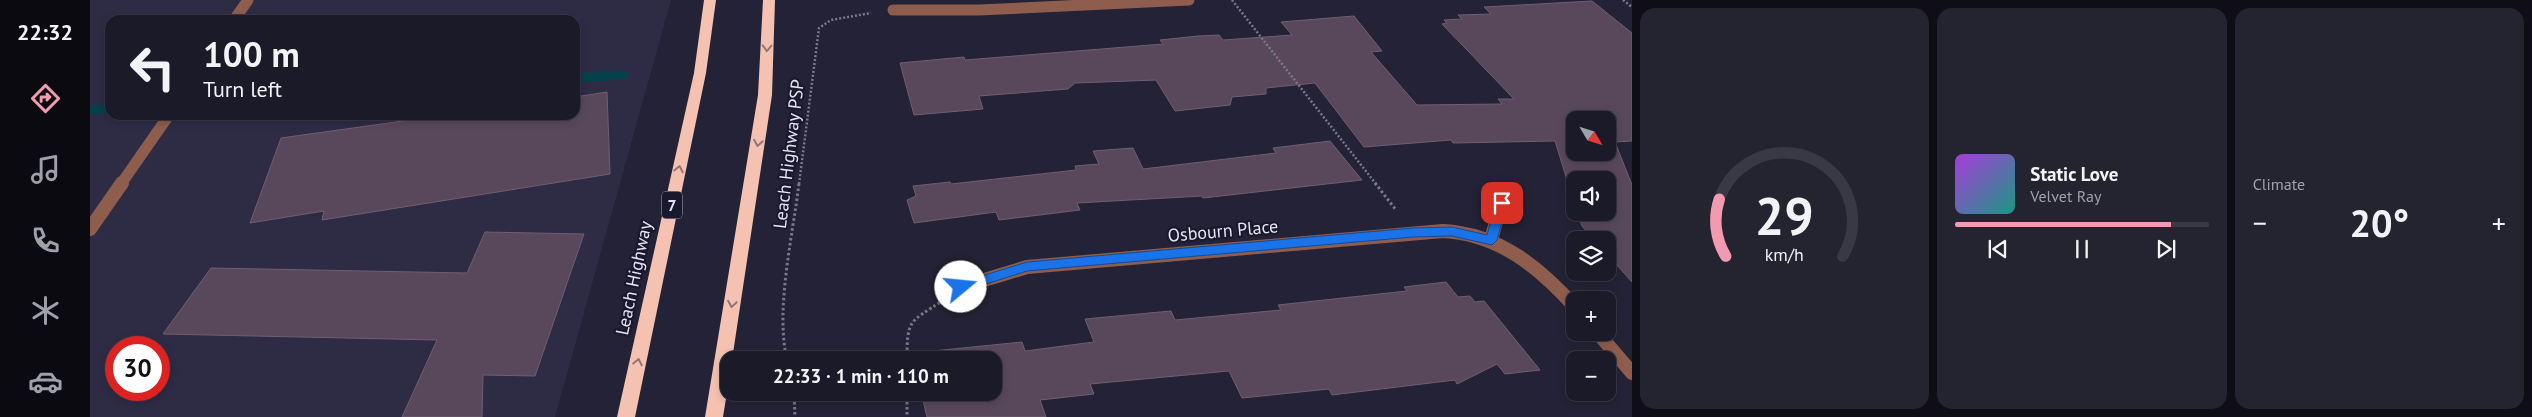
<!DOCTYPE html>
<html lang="en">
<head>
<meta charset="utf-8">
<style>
  :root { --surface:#1b1a28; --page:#242330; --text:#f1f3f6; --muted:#a0a1a8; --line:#393845; --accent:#f29ab0 }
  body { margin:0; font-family:"PT Sans",sans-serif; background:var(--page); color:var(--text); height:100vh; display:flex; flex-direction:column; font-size:19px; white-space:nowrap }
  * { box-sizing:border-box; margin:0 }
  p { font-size:16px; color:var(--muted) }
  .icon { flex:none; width:28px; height:28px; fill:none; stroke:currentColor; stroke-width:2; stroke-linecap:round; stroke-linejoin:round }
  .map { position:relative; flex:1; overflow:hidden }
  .drawer { display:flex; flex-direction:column; gap:8px; padding:8px; background:#0f0e16; width:900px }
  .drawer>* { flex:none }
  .hud { position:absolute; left:15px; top:15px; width:475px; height:105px; border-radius:15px; box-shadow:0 2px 8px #0003,0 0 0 1px var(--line); background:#1b1a28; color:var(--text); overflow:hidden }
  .needle { width:32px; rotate:128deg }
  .controls { position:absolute; left:1476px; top:111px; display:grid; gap:10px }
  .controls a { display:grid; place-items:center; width:50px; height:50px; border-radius:10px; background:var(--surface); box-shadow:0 2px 8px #0003,0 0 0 1px var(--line); font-size:25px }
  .speed { position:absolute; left:15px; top:336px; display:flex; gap:10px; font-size:25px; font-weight:700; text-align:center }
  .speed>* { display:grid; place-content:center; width:65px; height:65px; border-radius:50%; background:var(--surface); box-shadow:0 2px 8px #0003,0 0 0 1px var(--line); line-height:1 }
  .speed .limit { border:8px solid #d22; background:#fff; color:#111 }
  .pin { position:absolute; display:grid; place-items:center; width:42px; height:42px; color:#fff; margin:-21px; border-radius:10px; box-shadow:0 2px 8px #0006 }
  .me { position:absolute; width:55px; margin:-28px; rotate:73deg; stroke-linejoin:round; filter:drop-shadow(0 0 4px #0008) }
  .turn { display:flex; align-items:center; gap:18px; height:105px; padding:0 15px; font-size:22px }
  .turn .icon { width:65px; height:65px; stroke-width:2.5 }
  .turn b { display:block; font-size:35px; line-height:42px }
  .big { font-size:38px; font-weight:700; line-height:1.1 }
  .drawer .widget { flex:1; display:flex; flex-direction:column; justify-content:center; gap:8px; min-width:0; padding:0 18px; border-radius:15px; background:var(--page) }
  .drawer .dial { align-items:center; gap:0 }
  .dial svg { height:130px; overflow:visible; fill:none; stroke:var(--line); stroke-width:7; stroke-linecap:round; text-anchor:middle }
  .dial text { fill:var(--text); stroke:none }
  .song { display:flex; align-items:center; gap:15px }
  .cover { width:60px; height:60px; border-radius:8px; background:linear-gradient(135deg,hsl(280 70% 55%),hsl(170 70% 35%)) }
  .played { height:5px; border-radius:2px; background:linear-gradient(90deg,var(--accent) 85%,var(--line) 85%) }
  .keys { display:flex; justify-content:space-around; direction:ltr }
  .heat { display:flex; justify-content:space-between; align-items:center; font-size:28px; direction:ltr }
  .drawer .tiles { flex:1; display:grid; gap:8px; grid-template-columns:repeat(3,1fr) }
  .trip { position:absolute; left:630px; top:351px; width:282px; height:50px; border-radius:15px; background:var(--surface); box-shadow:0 2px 8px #0003,0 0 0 1px var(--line); font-weight:700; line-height:50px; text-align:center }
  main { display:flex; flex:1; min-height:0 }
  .menu { display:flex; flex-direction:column; width:90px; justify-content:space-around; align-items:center; background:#0b0a10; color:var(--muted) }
  .menu .icon { width:35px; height:35px }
  .menu .on { color:var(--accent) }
  .menu b { font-size:22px; color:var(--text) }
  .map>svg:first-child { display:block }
  .built { fill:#2e2b45; fill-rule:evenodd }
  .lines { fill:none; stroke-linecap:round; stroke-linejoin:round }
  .stream { stroke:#05414b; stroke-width:9 }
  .building { fill:#59485c; stroke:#705e73; fill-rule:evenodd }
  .path-far1 { stroke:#7a798b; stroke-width:2.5; stroke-dasharray:2 2; stroke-linecap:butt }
  .path { stroke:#7a798b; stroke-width:3; stroke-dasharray:2.5 2.5; stroke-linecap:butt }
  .minor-far1 { stroke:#8f5d4d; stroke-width:11 }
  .minor { stroke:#8f5d4d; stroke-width:14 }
  .motorway { fill:#f5c2b2; fill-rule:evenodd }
  .oneway { stroke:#927676 }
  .route { fill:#1a73e8; stroke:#114b97 }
  .labels { text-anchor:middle; stroke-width:4.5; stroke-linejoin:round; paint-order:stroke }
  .shield { fill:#1a182c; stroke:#a7a7b7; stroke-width:1 }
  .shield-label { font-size:16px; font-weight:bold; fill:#e4e4f2 }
  .street-label { font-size:18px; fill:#e4e4f2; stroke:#1a182c }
</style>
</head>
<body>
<main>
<nav class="menu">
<b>22:32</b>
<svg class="icon on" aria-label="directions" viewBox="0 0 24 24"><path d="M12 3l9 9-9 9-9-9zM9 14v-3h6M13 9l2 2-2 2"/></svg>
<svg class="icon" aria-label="music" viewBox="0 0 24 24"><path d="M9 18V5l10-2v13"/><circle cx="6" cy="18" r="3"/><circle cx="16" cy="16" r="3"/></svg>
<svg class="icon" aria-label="phone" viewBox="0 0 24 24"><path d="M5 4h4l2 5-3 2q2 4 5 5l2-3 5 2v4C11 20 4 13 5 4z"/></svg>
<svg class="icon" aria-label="climate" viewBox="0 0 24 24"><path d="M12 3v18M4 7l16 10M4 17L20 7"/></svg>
<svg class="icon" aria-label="car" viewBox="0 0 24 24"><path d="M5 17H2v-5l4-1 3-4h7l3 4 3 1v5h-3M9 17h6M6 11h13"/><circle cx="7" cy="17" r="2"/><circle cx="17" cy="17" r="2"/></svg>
</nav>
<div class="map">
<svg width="1542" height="417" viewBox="0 0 1542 417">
  <rect width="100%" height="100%" fill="#242236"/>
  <path class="built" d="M0,0H581L465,417H0ZM20,20H485V115H20ZM26,348H69V390H26Z"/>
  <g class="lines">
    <g class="stream">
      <polyline points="485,78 534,75"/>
      <polyline points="0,110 20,108"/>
    </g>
  </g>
  <g class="building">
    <path d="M1502,1L1542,33V141L1525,142L1542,185V282L1518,255V240H1504L1492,226L1487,212H1518V180H1485V206L1465,141L1363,143L1361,140L1274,147L1225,83L1176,88V94L1142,97L1140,105L1085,111L1066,80L985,83L978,89L889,96L893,109L824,115L810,63L874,57L875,60L1073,44L1070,40L1108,36L1129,35L1133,40L1202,35L1191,22L1264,16L1292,51L1281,52L1327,105L1412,104L1408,99H1424L1352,24L1357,23L1354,20L1372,19L1368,15L1401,14L1394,7ZM1485,120H1518V152H1485Z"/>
    <polygon points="517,92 520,174 232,220 234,211 160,223 191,138 356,115 485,115 485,97"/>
    <polygon points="1240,141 1272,180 1113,198 1112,196 987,203 990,210 909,220 906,212 824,223 817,200 826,196 823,186 860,182 861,184 986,170 985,166 1009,164 1003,151 1043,148 1053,169 1186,153 1183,148"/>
    <polygon points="395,232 494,234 445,376 393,375 392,417 312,417 347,340 73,334 121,268 377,273"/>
    <polygon points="1356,282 1368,297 1380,296 1385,302 1394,301 1450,370 1415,374 1407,364 1367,384 1365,380 1242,395 1239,389 1152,398 1139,371 1000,384 1004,394 950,400 956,417 837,417 831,392 904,392 904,360 824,360 823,353 932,342 935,351 1004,342 995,319 1081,311 1085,320 1191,310 1188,305 1317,291 1314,287"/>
  </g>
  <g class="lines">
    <g class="path-far1">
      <polyline points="1142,0 1286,184"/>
      <polyline points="1533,0 1542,7"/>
      <polyline points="709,184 729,28 741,20 781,13"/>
    </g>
    <g class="path">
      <polyline points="1285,183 1306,210"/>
      <path d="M697,360C685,309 703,235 709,183"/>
      <path d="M817,360C817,319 819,323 852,301"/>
      <polyline points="704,392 705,417"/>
      <polyline points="817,392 817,417"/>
    </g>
    <g class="minor-far1">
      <polyline points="803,10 889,10 1099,0"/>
      <polyline points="144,20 158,0"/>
      <polyline points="31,184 79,115"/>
    </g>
    <g class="minor">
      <polyline points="0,229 32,183"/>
      <polyline points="1401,240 1411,203"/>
      <path d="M871,287L937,267L1353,231C1409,234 1449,267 1485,307"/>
      <polyline points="1507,332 1542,373"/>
    </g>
    <g class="motorway">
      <polygon points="614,0 626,0 616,73 545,417 527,417 604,73"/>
      <polygon points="673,0 685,0 682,95 642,360 639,360 639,380 633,417 615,417 668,95"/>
    </g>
  </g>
  <defs><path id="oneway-chevron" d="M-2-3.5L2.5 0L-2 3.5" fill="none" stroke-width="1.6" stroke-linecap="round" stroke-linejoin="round" transform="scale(1.25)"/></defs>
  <g class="oneway">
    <use href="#oneway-chevron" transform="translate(677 48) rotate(92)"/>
    <use href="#oneway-chevron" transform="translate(668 143) rotate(99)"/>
    <use href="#oneway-chevron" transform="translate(589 169) rotate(-78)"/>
    <use href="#oneway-chevron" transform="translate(642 304) rotate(99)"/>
    <use href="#oneway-chevron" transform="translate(548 362) rotate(-78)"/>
  </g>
  <polygon class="route" points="1412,199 1417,203 1407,240 1402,245 1362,236 1323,237 937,271 871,292 864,287 866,284 937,262 1323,228 1362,227 1397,235 1406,203"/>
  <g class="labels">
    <rect class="shield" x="572" y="191.5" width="20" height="27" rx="4"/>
    <g class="shield-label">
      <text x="582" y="211">7</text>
    </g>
    <g class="street-label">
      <text transform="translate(699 154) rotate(-83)" y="6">Leach Highway PSP</text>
      <text transform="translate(1133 231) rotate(-5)" y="6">Osbourn Place</text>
      <text transform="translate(544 278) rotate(-78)" y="6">Leach Highway</text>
    </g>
  </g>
</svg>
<div class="controls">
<a><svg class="needle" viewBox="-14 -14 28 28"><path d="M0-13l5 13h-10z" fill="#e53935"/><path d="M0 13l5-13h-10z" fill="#a0a1a8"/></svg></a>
<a><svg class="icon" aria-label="sound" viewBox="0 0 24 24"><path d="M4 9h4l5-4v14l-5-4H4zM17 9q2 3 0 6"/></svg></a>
<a><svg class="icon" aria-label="layers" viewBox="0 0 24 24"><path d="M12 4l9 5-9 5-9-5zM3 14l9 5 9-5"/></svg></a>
<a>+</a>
<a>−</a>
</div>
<div class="speed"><div class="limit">30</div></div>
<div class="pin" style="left:1412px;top:203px;background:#d93025"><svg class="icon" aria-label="arrive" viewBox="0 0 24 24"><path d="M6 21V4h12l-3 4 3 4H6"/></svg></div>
<svg class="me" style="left:871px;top:287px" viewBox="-20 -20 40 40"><circle r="19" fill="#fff"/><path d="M0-13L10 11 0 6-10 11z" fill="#1a73e8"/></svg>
<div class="trip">22:33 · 1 min · 110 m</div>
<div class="hud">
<div class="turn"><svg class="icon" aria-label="left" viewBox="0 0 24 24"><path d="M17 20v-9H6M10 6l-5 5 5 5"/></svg><div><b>100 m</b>Turn left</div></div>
</div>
</div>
<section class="drawer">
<div class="tiles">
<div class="widget dial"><svg viewBox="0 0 100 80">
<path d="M14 69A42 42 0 1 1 86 69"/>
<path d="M14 69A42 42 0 0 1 10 34" stroke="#f29ab0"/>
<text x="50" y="56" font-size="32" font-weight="700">29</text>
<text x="50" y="72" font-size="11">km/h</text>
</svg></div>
<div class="widget">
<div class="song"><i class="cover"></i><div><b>Static Love</b><p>Velvet Ray</p></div></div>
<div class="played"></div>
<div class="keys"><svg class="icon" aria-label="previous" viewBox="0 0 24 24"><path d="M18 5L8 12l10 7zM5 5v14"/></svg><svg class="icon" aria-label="pause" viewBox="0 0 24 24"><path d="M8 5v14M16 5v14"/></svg><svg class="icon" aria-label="next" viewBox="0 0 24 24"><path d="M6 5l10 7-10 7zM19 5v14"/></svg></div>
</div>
<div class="widget"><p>Climate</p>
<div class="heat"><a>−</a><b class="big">20°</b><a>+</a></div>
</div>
</div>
</section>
</main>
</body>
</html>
